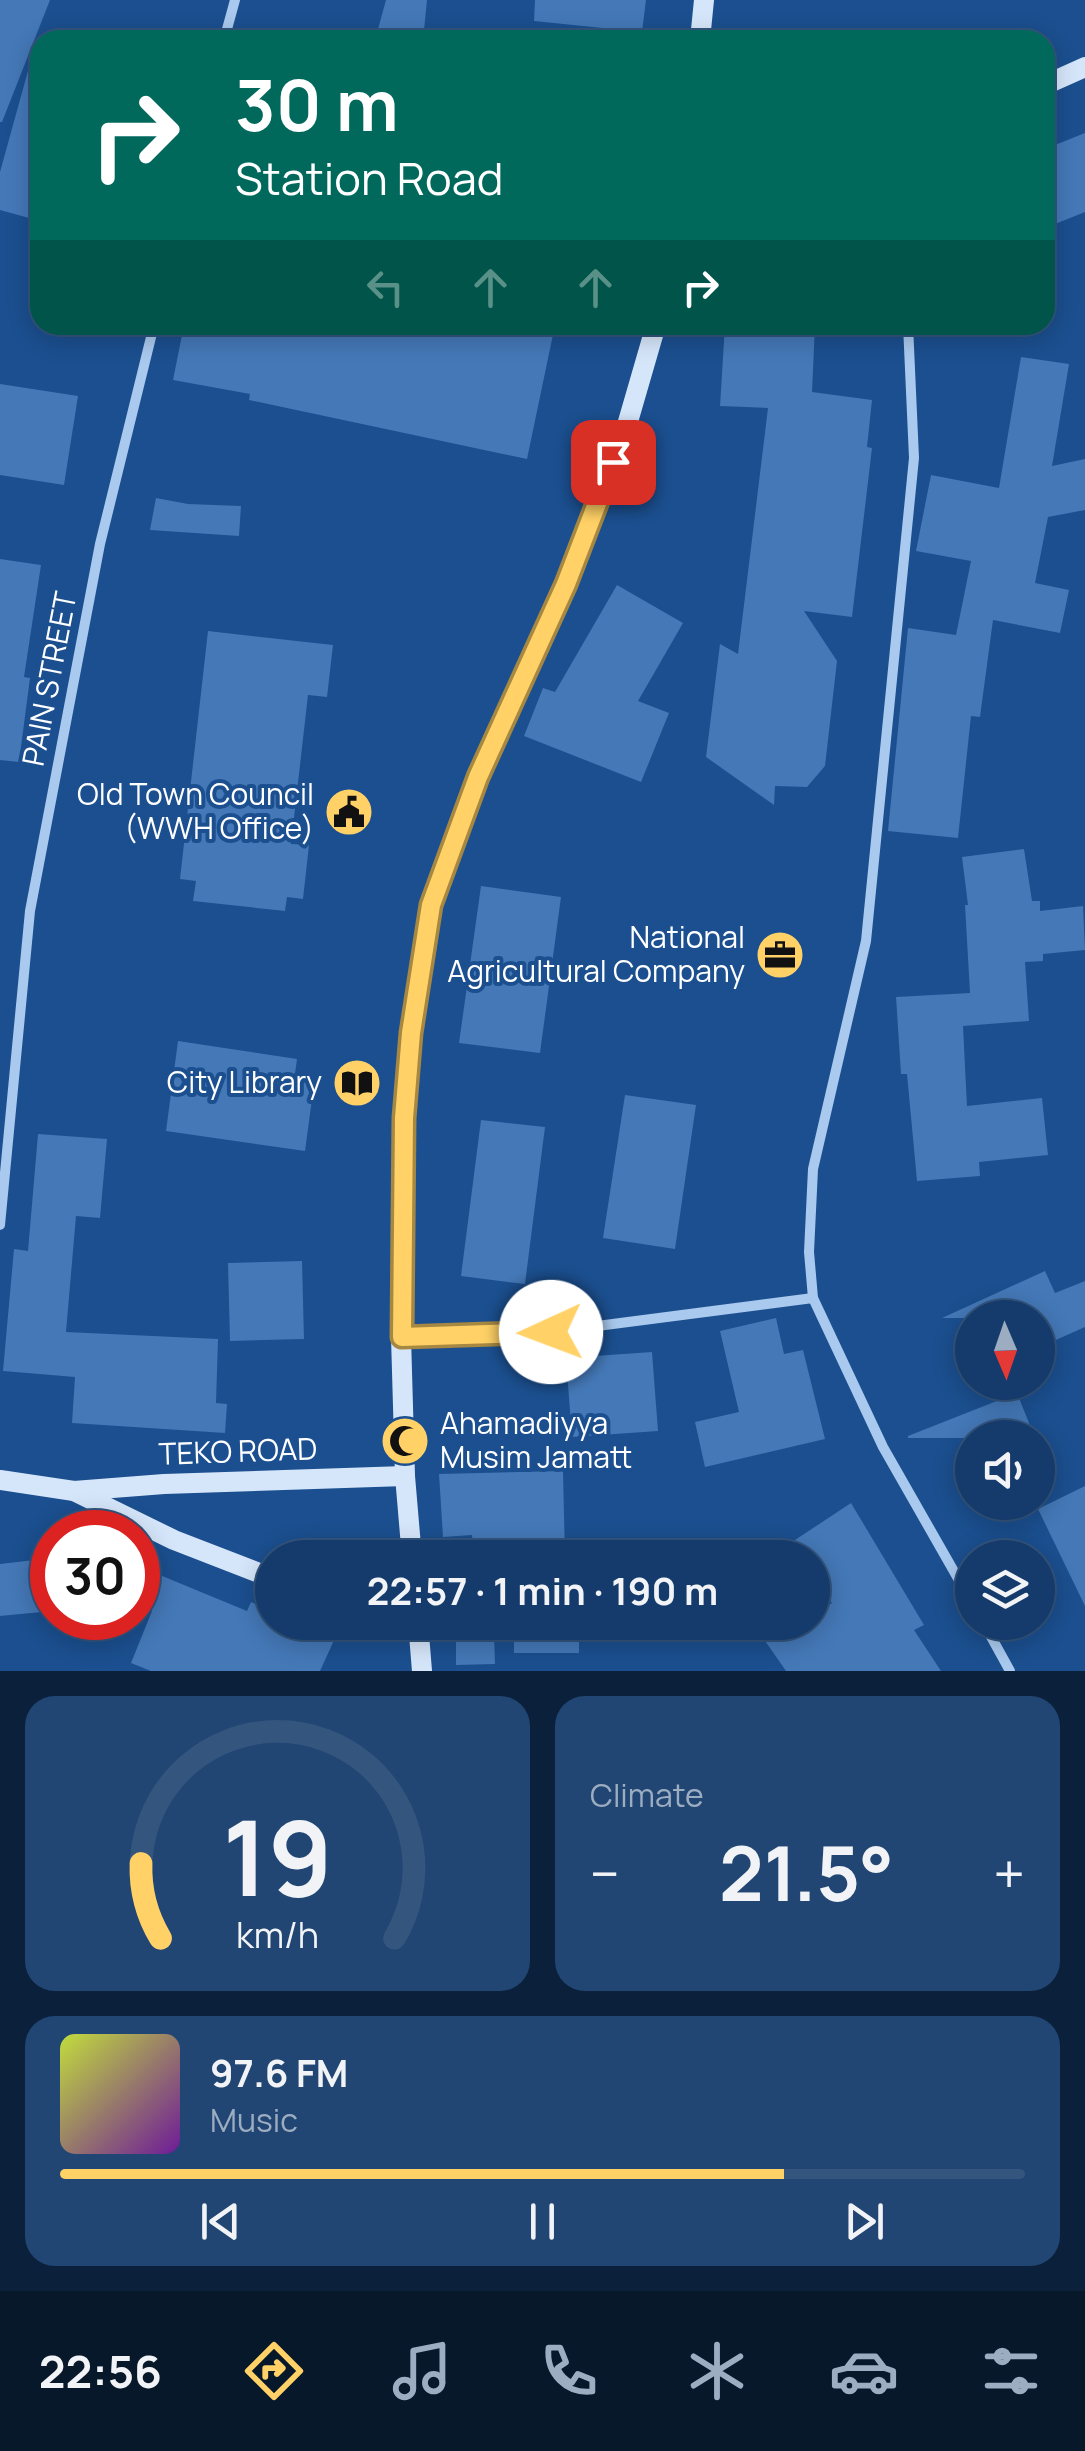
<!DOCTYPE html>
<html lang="en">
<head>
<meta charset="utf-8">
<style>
  :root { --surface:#143b6b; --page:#214673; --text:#f1f3f6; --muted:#9dadc1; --line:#33557e; --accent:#ffd166 }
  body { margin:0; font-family:Manrope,sans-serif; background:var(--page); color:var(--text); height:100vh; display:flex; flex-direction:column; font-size:38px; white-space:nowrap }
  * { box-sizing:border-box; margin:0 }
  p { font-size:32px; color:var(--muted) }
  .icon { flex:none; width:55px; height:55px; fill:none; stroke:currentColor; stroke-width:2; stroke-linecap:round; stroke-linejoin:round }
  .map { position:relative; height:1671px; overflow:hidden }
  .panel { display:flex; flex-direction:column; gap:25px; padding:25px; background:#0b203b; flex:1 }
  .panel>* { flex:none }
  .top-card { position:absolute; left:30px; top:30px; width:1025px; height:305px; border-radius:30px; box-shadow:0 5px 25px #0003,0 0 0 2px var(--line); background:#00695c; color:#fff; overflow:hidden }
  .needle { width:65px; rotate:178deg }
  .tools { position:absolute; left:955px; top:1300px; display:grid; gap:20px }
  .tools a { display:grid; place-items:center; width:100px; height:100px; border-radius:50%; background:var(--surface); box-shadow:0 5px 25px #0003,0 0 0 2px var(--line); font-size:50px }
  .speed { position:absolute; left:30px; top:1510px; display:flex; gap:20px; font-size:50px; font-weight:700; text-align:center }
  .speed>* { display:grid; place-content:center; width:130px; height:130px; border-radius:50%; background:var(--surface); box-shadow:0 5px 25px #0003,0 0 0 2px var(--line); line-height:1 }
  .speed .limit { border:15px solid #d22; background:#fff; color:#111 }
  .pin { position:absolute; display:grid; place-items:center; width:85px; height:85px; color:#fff; margin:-42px; border-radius:20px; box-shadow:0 5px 15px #0006 }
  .me { position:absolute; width:110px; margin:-55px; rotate:268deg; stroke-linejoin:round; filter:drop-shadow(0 0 8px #0008) }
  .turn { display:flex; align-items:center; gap:35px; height:210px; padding:0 40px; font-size:45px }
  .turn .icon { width:130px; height:130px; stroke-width:2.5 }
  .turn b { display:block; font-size:70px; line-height:85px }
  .lanes { display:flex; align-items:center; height:95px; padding:0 40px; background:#0003; justify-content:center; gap:50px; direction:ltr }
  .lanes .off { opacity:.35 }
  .big { font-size:75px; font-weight:700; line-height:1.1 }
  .panel .card { flex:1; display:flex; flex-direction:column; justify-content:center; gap:15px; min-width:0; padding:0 35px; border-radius:30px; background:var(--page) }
  .panel .dial { align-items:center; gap:0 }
  .dial svg { height:260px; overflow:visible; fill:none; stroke:var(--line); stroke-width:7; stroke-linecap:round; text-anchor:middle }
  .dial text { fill:var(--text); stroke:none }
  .song { display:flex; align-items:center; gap:30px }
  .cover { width:120px; height:120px; border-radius:15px; background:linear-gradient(135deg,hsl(70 70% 55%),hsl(280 70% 35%)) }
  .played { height:10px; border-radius:5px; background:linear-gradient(90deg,var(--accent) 75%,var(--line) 75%) }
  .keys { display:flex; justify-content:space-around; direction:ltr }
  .heat { display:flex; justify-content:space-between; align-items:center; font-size:55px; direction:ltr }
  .panel .tiles { flex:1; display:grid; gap:25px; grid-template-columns:1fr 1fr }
  .card:last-child { grid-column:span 2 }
  .trip { position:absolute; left:255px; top:1540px; width:575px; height:100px; border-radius:50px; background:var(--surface); box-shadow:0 5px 25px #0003,0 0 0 2px var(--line); font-weight:700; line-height:100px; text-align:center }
  .menu { display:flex; height:160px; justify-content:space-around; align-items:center; background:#08182b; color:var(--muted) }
  .menu .icon { width:70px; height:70px }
  .menu .selected { color:var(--accent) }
  .menu b { font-size:45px; color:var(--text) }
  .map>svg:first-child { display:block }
  .building { fill:#4478b7 }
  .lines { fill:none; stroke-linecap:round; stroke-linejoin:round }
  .street { stroke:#a9c9ee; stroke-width:10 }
  .secondary { stroke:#d6e6fa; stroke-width:20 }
  .route-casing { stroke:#a68842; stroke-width:25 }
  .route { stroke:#ffd166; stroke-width:18 }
  .labels { text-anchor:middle; stroke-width:8; stroke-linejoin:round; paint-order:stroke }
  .street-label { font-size:30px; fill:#fff; stroke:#1b4f8f }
  .poi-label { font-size:30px; fill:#fff; stroke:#1b4f8f; text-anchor:end }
</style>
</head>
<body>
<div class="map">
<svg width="1085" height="1671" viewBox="0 0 1085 1671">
  <rect width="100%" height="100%" fill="#1b4f8f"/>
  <g class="building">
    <polygon points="0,0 50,0 2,122 0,122"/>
    <polygon points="386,0 427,0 423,40 375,40"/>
    <polygon points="535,0 646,0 642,32 534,21"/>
    <polygon points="31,60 40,61 40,221 0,210 0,172"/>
    <polygon points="1085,133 1085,212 1045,228 1045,149"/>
    <polygon points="184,325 555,325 527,459 249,400 250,394 173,380"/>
    <polygon points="725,325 815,325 812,392 872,400 867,447 872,448 852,617 804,611 837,661 825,766 807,787 775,786 774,805 706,757 720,644 738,654 768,408 720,406"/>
    <polygon points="1021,357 1069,364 1052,466 1085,459 1085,510 1048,517 1035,583 1069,590 1060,633 993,620 980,717 971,716 958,838 888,831 908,628 956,635 971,561 916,551 931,475 999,488"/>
    <polygon points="0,384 78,396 64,485 0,475"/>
    <polygon points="156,498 188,504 241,506 239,536 150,530"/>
    <polygon points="0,559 41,565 24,677 30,678 19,762 0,760"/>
    <polygon points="617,585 683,623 638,701 669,713 641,782 524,736 543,688 555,692"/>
    <polygon points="208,631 333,645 327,697 308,695 291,844 309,845 303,899 287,897 285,911 193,901 196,881 180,879"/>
    <polygon points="1024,849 1032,901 1040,901 1040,911 1083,906 1085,950 1043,954 1043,961 1025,962 1029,1021 963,1026 967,1106 1042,1098 1048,1155 979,1162 980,1176 917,1181 907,1074 901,1074 896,997 970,993 965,905 968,905 962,857"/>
    <polygon points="481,886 561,897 540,1053 459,1043"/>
    <polygon points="178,1041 297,1059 294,1081 314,1084 305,1151 166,1131"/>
    <polygon points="625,1095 696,1105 675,1249 603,1238"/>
    <polygon points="481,1120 545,1127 525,1284 461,1276"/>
    <polygon points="38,1134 107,1139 100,1218 76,1216 66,1332 218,1339 216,1403 227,1404 225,1433 72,1423 75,1377 3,1371 14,1249 28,1251"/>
    <polygon points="302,1261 304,1339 230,1341 228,1263"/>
    <polygon points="1045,1271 1055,1293 1085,1281 1085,1327 1038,1348 1038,1318 942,1318"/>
    <polygon points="776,1318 784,1354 803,1350 825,1439 705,1467 695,1422 739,1412 720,1331"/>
    <polygon points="652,1352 658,1431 572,1437 566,1358"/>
    <polygon points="1017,1393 1035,1438 908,1438 908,1436"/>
    <polygon points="563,1471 565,1558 474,1558 472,1535 443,1537 439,1474"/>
    <polygon points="1085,1486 1085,1606 1038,1509"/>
    <polygon points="851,1503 924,1625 914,1630 941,1671 786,1671 752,1622 812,1622 812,1615 832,1603 812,1573 812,1558 802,1558 792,1542"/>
    <polygon points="52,1558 52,1611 0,1616 0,1564"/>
    <polygon points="138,1566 247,1611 251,1602 272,1611 272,1622 299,1622 335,1638 320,1671 151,1671 131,1663 152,1611 138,1604"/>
    <rect x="514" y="1622" width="65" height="31"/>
    <polygon points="494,1635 495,1664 456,1665 456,1636"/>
  </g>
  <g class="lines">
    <g class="street">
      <polyline points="224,40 235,0"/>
      <polyline points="908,325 914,458 866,941 813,1169 809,1252 813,1298 883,1447 972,1603"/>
      <polyline points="0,1225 30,911 100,544 154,325"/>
      <polyline points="402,1337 551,1332 813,1298"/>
      <polyline points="983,1622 1010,1671"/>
    </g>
    <g class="secondary">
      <polyline points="700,40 704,0"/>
      <polyline points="1045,85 1085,67"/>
      <polyline points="0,1480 74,1491 164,1484 405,1476"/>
      <polyline points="76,1492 174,1540 272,1578"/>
      <polyline points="412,1558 405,1476 401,1337 404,1118 411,1033 431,905 478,777 565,584 625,432 656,325"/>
      <polyline points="387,1622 419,1635"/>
      <polyline points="418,1622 422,1671"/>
    </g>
  </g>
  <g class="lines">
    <g class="route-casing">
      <polyline id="route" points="551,1332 402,1337 404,1118 411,1033 431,905 478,777 566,584 613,462"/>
    </g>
    <use href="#route" class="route"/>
  </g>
  <defs>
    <g id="civic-disc" transform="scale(2.5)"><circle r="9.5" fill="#ffd166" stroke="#1b4f8f"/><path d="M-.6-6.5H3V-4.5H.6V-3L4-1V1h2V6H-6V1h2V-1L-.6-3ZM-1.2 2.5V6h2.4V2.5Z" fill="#111"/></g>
    <g id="office-disc" transform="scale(2.5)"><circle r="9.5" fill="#ffd166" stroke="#1b4f8f"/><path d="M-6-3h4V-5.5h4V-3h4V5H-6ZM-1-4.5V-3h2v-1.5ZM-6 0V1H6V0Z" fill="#111"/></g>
    <g id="library-disc" transform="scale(2.5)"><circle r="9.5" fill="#ffd166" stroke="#1b4f8f"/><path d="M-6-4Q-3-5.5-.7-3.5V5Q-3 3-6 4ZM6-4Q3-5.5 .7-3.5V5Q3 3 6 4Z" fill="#111"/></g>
    <g id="mosque-disc" transform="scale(2.5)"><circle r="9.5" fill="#ffd166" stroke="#1b4f8f"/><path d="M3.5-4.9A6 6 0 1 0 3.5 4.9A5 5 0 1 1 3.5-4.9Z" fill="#111"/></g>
  </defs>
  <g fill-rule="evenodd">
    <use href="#civic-disc" x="349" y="812"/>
    <use href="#office-disc" x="780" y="955"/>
    <use href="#library-disc" x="357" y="1083"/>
    <use href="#mosque-disc" x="405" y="1441"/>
  </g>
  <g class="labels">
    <g class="street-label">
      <text transform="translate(50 679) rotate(-79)" y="10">PAIN STREET</text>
      <text transform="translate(238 1452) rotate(-2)" y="10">TEKO ROAD</text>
    </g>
    <g class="poi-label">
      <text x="314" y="805">Old Town Council<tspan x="314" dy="34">(WWH Office)</tspan></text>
      <text x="745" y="948">National<tspan x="745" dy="34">Agricultural Company</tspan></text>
      <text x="322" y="1093">City Library</text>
      <text x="440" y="1434" text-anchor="start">Ahamadiyya<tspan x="440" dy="34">Musim Jamatt</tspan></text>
    </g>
  </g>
</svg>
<div class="tools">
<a><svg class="needle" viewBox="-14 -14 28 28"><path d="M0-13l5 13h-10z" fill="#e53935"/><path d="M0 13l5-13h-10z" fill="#9dadc1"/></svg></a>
<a><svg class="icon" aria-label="sound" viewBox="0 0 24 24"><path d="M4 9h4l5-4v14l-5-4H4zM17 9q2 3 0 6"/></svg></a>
<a><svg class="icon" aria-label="layers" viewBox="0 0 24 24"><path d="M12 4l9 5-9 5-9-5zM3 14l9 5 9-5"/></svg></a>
</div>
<div class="speed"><div class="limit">30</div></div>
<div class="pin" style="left:613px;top:462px;background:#d93025"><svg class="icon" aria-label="arrive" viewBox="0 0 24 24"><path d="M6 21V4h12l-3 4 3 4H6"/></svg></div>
<svg class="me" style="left:551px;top:1332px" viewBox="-20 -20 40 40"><circle r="19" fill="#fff"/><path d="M0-13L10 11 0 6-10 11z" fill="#ffd166"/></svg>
<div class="trip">22:57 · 1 min · 190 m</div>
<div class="top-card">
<div class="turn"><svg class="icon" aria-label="right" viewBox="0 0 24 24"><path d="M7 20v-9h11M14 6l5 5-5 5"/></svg><div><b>30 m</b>Station Road</div></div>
<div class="lanes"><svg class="icon off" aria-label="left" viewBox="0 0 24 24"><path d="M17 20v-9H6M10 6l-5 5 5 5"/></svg><svg class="icon off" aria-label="ahead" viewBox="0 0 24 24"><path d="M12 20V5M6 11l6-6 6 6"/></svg><svg class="icon off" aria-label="ahead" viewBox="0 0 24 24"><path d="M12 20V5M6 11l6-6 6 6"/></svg><svg class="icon" aria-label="right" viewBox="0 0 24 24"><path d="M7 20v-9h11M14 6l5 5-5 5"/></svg></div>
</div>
</div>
<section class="panel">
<div class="tiles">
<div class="card dial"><svg viewBox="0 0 100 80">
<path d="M14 69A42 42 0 1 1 86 69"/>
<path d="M14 69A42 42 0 0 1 8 46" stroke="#ffd166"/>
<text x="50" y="56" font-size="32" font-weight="700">19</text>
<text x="50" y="72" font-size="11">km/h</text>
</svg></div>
<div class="card"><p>Climate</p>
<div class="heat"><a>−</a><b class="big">21.5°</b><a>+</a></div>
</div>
<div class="card">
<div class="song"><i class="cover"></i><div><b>97.6 FM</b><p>Music</p></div></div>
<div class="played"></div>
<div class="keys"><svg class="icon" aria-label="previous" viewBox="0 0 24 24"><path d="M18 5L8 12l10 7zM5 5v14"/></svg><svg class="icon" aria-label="pause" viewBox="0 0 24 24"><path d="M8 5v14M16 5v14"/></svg><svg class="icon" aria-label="next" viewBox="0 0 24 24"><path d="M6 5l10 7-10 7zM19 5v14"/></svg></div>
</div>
</div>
</section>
<nav class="menu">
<b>22:56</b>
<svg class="icon selected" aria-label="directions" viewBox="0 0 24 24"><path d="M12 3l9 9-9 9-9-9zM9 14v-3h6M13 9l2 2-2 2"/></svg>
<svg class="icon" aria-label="music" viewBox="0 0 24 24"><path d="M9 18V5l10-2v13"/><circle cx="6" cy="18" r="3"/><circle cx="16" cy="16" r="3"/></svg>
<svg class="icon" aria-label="phone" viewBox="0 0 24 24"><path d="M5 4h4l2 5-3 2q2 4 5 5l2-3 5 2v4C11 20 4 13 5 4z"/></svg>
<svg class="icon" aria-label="climate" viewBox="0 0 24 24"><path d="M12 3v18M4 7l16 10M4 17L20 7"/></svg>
<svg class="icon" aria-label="car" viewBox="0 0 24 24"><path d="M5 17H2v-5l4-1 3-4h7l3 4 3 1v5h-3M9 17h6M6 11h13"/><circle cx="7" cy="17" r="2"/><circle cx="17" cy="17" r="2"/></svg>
<svg class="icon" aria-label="filters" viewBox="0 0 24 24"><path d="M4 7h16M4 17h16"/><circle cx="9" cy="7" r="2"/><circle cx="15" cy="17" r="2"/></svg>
</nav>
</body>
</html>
